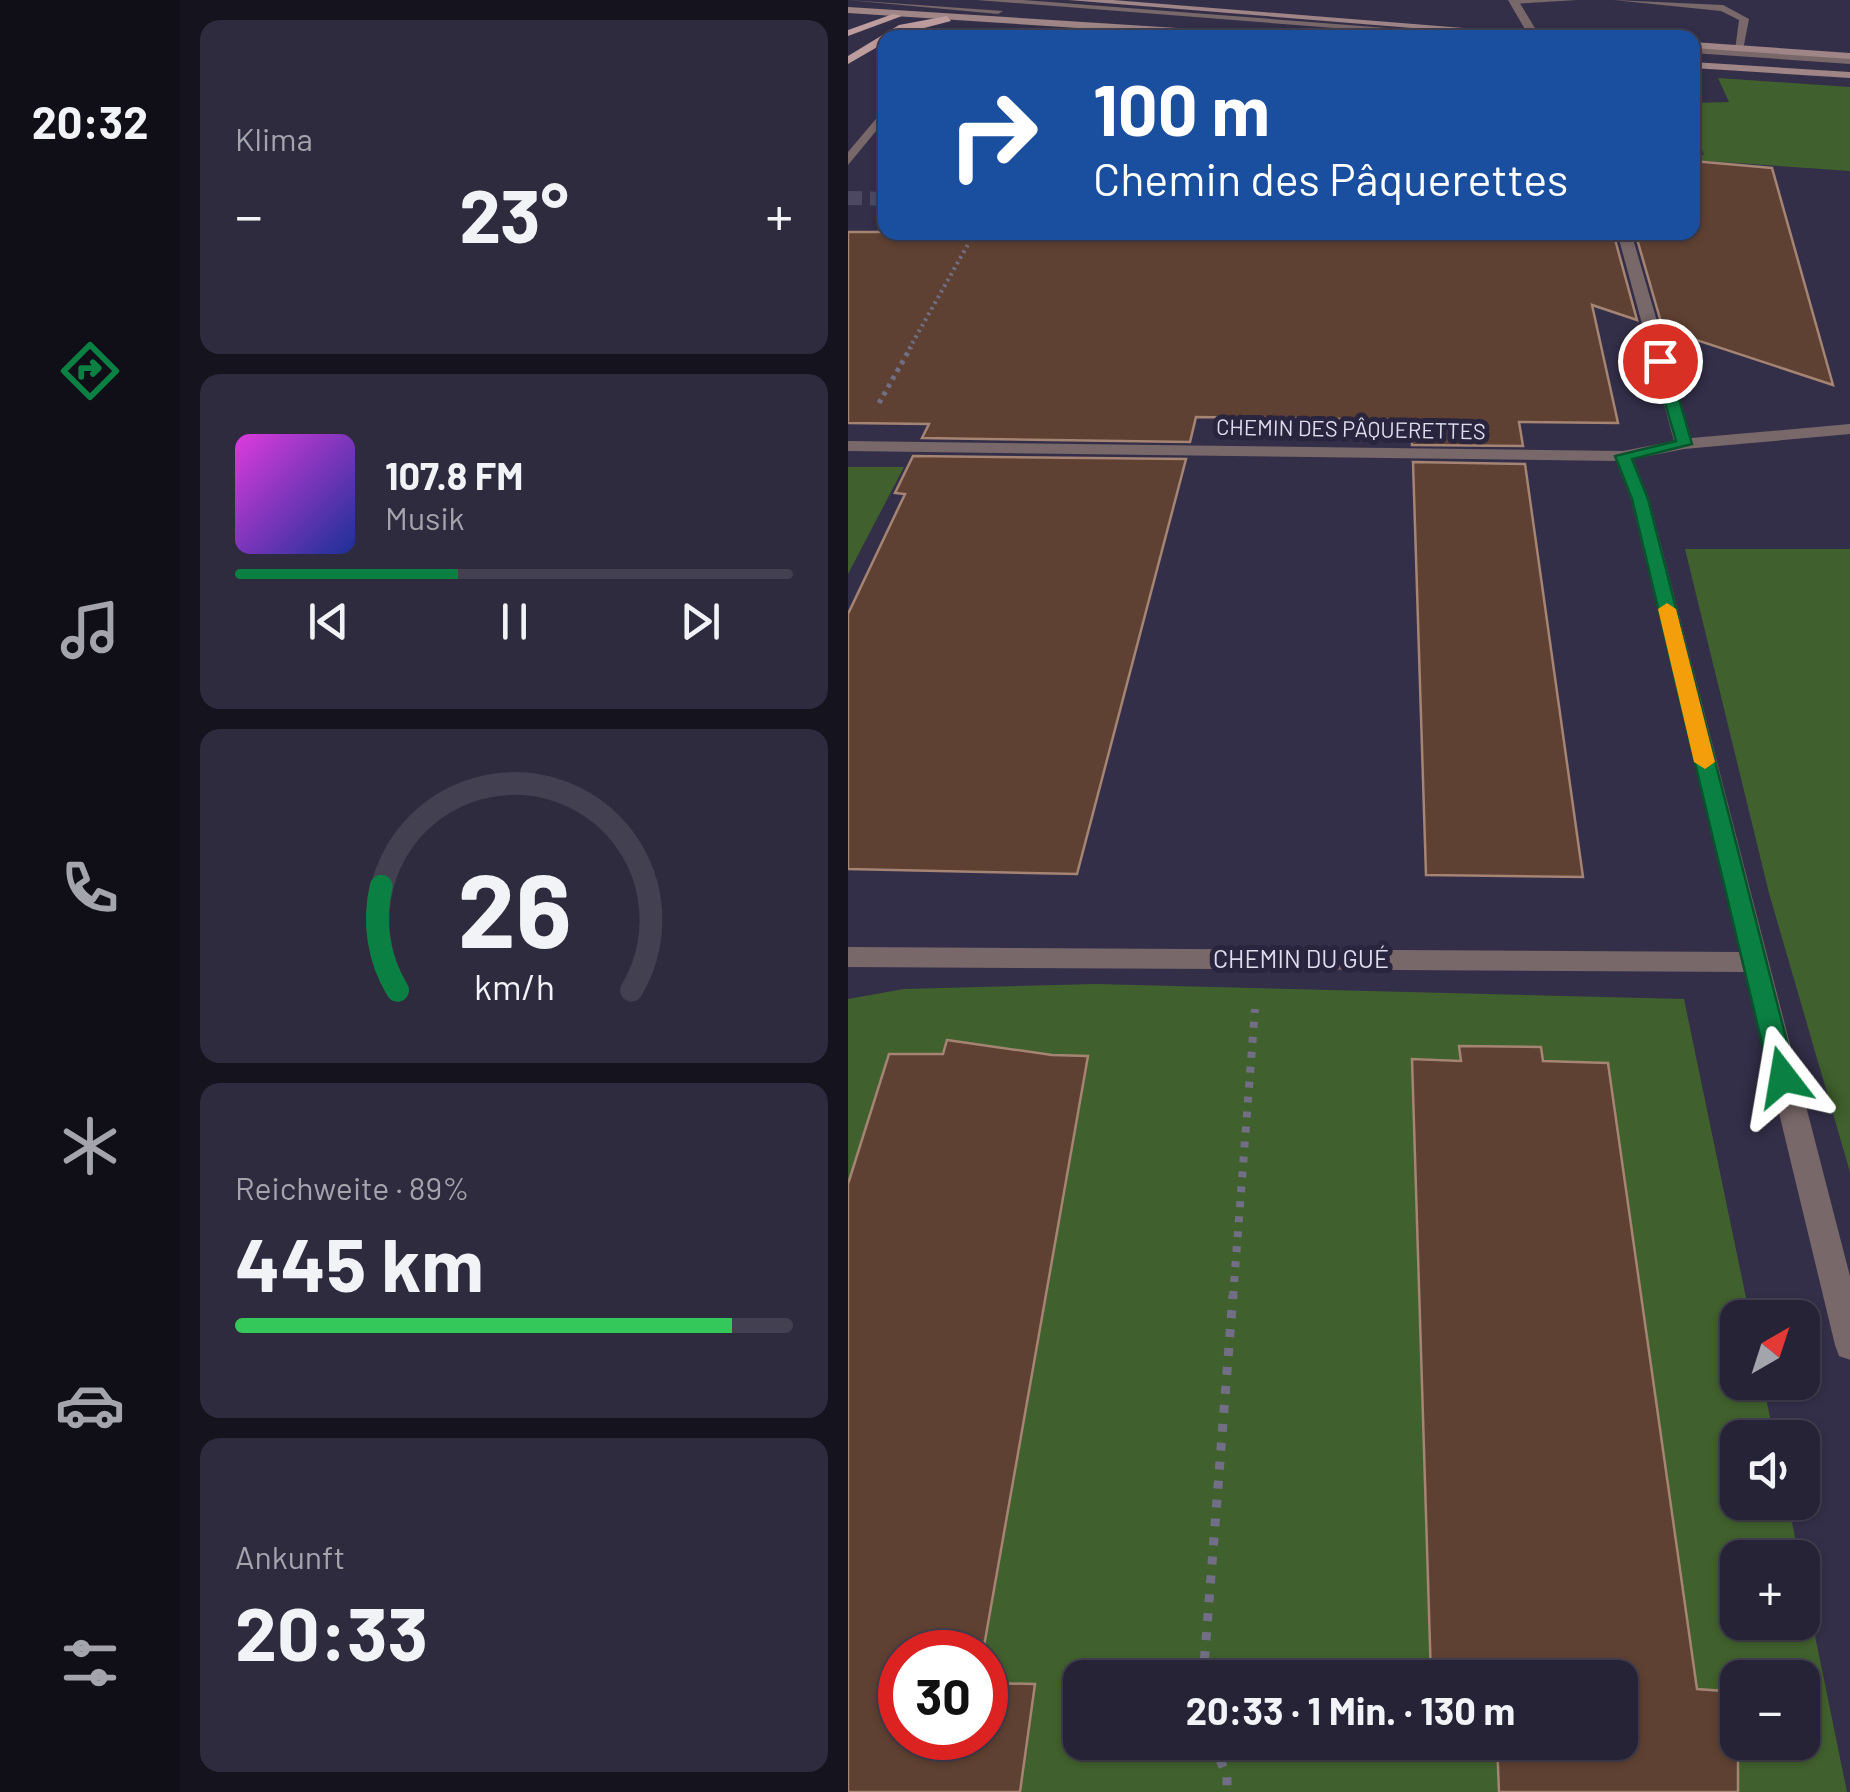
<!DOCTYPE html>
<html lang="de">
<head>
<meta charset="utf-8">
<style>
  :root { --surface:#272337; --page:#2f2b3f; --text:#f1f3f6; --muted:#a4a4ad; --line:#434052; --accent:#0b8043 }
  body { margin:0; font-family:Barlow,sans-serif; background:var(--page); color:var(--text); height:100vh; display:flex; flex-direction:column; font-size:38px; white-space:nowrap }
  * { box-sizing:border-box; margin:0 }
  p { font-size:32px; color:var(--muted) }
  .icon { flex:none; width:55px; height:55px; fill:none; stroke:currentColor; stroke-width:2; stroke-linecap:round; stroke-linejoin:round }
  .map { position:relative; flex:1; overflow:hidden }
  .sheet { display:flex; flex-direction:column; gap:20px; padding:20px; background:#15131e; width:668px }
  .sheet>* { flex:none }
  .banner { position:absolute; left:30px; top:30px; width:822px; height:210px; border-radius:20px; box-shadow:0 2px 8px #0004,0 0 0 2px var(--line); background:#1a4fa0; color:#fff; overflow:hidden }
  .needle { width:65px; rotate:39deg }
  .controls { position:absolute; left:872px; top:1300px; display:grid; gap:20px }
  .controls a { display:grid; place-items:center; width:100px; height:100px; border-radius:20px; background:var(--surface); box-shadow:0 2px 8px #0004,0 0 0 2px var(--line); font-size:50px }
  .speed { position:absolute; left:30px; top:1630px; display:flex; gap:20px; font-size:50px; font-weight:700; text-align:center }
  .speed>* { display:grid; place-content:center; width:130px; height:130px; border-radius:50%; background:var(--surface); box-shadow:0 2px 8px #0004,0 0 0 2px var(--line); line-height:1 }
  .speed .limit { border:15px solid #d22; background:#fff; color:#111 }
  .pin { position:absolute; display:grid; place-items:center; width:85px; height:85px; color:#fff; margin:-42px; border:5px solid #fff; border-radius:50%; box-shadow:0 2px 10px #0007 }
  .me { position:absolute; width:110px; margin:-55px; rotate:346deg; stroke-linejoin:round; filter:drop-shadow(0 0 8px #0008) }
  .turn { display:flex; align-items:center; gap:35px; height:210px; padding:0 50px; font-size:45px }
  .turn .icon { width:130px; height:130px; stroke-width:2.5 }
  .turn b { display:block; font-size:70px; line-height:85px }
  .big { font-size:75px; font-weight:700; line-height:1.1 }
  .sheet .tile { flex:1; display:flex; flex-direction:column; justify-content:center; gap:15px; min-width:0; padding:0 35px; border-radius:20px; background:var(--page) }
  .sheet .dial { align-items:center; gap:0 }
  .dial svg { height:260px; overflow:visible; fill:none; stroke:var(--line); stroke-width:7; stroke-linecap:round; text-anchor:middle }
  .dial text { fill:var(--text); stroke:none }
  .song { display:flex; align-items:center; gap:30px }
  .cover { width:120px; height:120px; border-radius:15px; background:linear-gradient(135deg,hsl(300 70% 55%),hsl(230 70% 35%)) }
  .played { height:10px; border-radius:5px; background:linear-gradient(90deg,var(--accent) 40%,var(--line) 40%) }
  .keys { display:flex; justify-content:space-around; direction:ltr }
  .heat { display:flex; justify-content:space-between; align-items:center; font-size:55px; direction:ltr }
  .charge { height:15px; border-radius:8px; background:linear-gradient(90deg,#34c759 89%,var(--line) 0) }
  .trip { position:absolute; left:215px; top:1660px; width:575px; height:100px; border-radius:20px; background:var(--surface); box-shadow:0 2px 8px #0004,0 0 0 2px var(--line); font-weight:700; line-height:100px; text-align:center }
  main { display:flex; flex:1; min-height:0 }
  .tabs { display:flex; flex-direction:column; width:180px; justify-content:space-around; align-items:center; background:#100e16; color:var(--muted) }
  .tabs .icon { width:70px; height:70px }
  .tabs .on { color:var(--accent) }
  .tabs b { font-size:45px; color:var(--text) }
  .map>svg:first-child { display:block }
  .green { fill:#40602d; fill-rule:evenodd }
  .building { fill:#5e4132; stroke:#a58474; stroke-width:2.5 }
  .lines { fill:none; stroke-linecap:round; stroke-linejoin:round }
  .street-tunnel { stroke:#4e4962; stroke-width:14; stroke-dasharray:14 8; stroke-linecap:butt }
  .path-far3 { stroke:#726e85; stroke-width:4; stroke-dasharray:2.5 4; stroke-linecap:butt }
  .path-far2 { stroke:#726e85; stroke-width:5; stroke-dasharray:4 5; stroke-linecap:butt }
  .path-far1 { stroke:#726e85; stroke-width:8; stroke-dasharray:6 9; stroke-linecap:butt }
  .path { stroke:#726e85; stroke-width:9; stroke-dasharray:8 11; stroke-linecap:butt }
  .lane { fill:#796869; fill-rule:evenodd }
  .street { fill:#796869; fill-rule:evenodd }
  .secondary { fill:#9f8586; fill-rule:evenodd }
  .primary { fill:#bd9c9d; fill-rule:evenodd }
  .route { fill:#0b8043; stroke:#07532c; stroke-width:2.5 }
  .slow { fill:#f59e0b }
  .labels { text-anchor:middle; stroke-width:10; stroke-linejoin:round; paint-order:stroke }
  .far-street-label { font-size:22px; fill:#dedced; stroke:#2a253f }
  .street-label { font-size:25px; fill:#dedced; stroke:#2a253f }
</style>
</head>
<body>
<main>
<nav class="tabs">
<b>20:32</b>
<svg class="icon on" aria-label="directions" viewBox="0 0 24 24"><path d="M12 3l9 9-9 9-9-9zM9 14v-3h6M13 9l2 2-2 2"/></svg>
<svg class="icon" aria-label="music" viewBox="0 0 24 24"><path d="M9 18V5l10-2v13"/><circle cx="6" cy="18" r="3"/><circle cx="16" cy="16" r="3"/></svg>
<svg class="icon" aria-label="phone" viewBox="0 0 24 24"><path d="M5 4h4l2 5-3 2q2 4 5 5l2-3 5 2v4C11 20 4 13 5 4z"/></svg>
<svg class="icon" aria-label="climate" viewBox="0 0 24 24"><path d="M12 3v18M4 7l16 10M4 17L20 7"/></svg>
<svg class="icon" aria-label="car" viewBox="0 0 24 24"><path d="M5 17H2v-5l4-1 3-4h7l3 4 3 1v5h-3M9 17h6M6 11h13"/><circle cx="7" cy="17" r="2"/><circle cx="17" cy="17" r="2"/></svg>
<svg class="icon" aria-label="filters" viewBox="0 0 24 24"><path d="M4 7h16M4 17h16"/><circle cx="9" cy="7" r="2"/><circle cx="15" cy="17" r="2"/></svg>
</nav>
<section class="sheet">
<div class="tile"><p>Klima</p>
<div class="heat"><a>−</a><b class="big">23°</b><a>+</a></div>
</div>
<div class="tile">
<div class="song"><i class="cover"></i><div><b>107.8 FM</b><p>Musik</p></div></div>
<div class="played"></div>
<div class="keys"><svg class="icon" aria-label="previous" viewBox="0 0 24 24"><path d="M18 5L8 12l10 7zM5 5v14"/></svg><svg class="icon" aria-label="pause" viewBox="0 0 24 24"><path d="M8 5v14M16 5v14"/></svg><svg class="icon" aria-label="next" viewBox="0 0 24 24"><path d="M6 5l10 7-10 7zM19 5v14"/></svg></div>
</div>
<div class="tile dial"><svg viewBox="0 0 100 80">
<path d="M14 69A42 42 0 1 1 86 69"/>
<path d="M14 69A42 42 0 0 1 9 37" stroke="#0b8043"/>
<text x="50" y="56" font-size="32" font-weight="700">26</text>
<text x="50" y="72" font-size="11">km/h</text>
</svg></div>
<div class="tile"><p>Reichweite · 89%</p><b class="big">445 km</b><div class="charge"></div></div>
<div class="tile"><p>Ankunft</p><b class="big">20:33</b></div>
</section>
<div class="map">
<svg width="1003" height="1792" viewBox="0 0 1003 1792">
  <rect width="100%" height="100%" fill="#342f49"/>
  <g class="green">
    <polygon points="870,78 1002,87 1002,171 845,160 845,155 856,155 845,127 845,103 881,102"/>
    <polygon points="0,467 56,467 0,574"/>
    <polygon points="837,549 1002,549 1002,1172 921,893"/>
    <path d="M248,984L836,999L902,1317L890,1318V1382L915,1383L926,1437L890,1438V1502L940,1503L951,1557L890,1558V1622H955V1577L999,1792H0V999L56,989ZM52,1652H138V1738H52ZM232,1678H772V1742H232ZM890,1678H955V1742H890Z"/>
  </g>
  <g class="building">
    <polygon points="845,161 924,168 985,385 815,329 787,232 845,232"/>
    <polygon points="0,232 765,232 789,320 744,305 770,423 671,422 675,446 564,445 563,420 348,417 342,442 74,438 81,424 0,423"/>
    <polygon points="65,456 338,459 229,874 0,869 0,614 57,494 47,493"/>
    <polygon points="565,462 677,464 735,877 578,875"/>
    <polygon points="99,1040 204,1055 240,1056 135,1652 52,1652 52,1738 138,1738 138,1683 187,1684 172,1792 0,1792 0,1184 41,1054 95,1054"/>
    <polygon points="611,1046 693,1047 695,1061 760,1063 849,1689 890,1692 890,1792 651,1792 649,1742 772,1742 772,1678 583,1678 564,1059 613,1061"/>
  </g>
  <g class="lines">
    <polyline class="street-tunnel" points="0,198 38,199"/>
    <polyline class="path-far3" points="61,349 127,232"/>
    <polyline class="path-far2" points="31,403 63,347"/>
    <polyline class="path-far1" points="385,1297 407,1009"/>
    <g class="path">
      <polyline points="355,1678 385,1295"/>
      <polyline points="365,1742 379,1777 379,1792"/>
    </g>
    <g class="lane">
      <polygon points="0,0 155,11 150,14"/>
      <polygon points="129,0 175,0 670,38 614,38"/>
      <polygon points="729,0 666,4 661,1 662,0"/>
      <polygon points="765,0 875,5 901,19 895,50 1003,58 1003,64 845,53 845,47 887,50 891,20 873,11"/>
    </g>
    <g class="street">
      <polygon points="660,0 670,0 693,38 682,38"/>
      <polygon points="183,35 303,35 308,38 178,38"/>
      <polygon points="38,107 38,119 0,165 0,152"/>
      <polygon points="769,232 783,232 843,438 1003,424 1003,434 836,449 785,459 801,499 1003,1280 1003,1360 991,1356 987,1345 897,972 0,967 0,947 892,952 783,499 768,461 0,451 0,441 775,451 826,441"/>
    </g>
    <g class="secondary">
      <polygon points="220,0 265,0 742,38 688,38"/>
      <polygon points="0,7 440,35 445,38 383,38 0,13"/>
      <polygon points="845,42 1003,53 1003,59 845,48"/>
      <polygon points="845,62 1003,72 1003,78 845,68"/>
    </g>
    <g class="primary">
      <polygon points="45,14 54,16 0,36 0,30"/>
      <polygon points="99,16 103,21 38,38 38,42 0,64 0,56 51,25"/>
    </g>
  </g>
  <polygon class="route" points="812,356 820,361 844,444 784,459 800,499 948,1077 944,1084 926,1084 922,1077 784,499 767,456 828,441 805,361"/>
  <polygon class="slow" points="819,603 828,609 867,762 857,769 846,762 810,609"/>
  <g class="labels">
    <g class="far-street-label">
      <text transform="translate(503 429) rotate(1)" y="8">CHEMIN DES PÂQUERETTES</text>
    </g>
    <g class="street-label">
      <text x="453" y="968">CHEMIN DU GUÉ</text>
    </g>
  </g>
</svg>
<div class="controls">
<a><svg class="needle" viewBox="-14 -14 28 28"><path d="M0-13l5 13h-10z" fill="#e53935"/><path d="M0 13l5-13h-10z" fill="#a4a4ad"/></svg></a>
<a><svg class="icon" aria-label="sound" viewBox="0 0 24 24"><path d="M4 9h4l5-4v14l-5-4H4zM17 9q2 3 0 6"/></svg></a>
<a>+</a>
<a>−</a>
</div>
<div class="speed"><div class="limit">30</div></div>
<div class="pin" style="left:812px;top:361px;background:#d93025"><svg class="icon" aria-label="arrive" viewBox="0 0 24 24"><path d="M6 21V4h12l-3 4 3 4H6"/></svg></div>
<svg class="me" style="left:935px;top:1077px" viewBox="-20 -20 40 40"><path d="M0-17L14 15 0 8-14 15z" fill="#0b8043" stroke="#fff" stroke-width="4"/></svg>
<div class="trip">20:33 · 1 Min. · 130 m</div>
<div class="banner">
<div class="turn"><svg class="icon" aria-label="right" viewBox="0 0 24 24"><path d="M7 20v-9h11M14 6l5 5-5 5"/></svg><div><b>100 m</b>Chemin des Pâquerettes</div></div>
</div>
</div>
</main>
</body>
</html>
